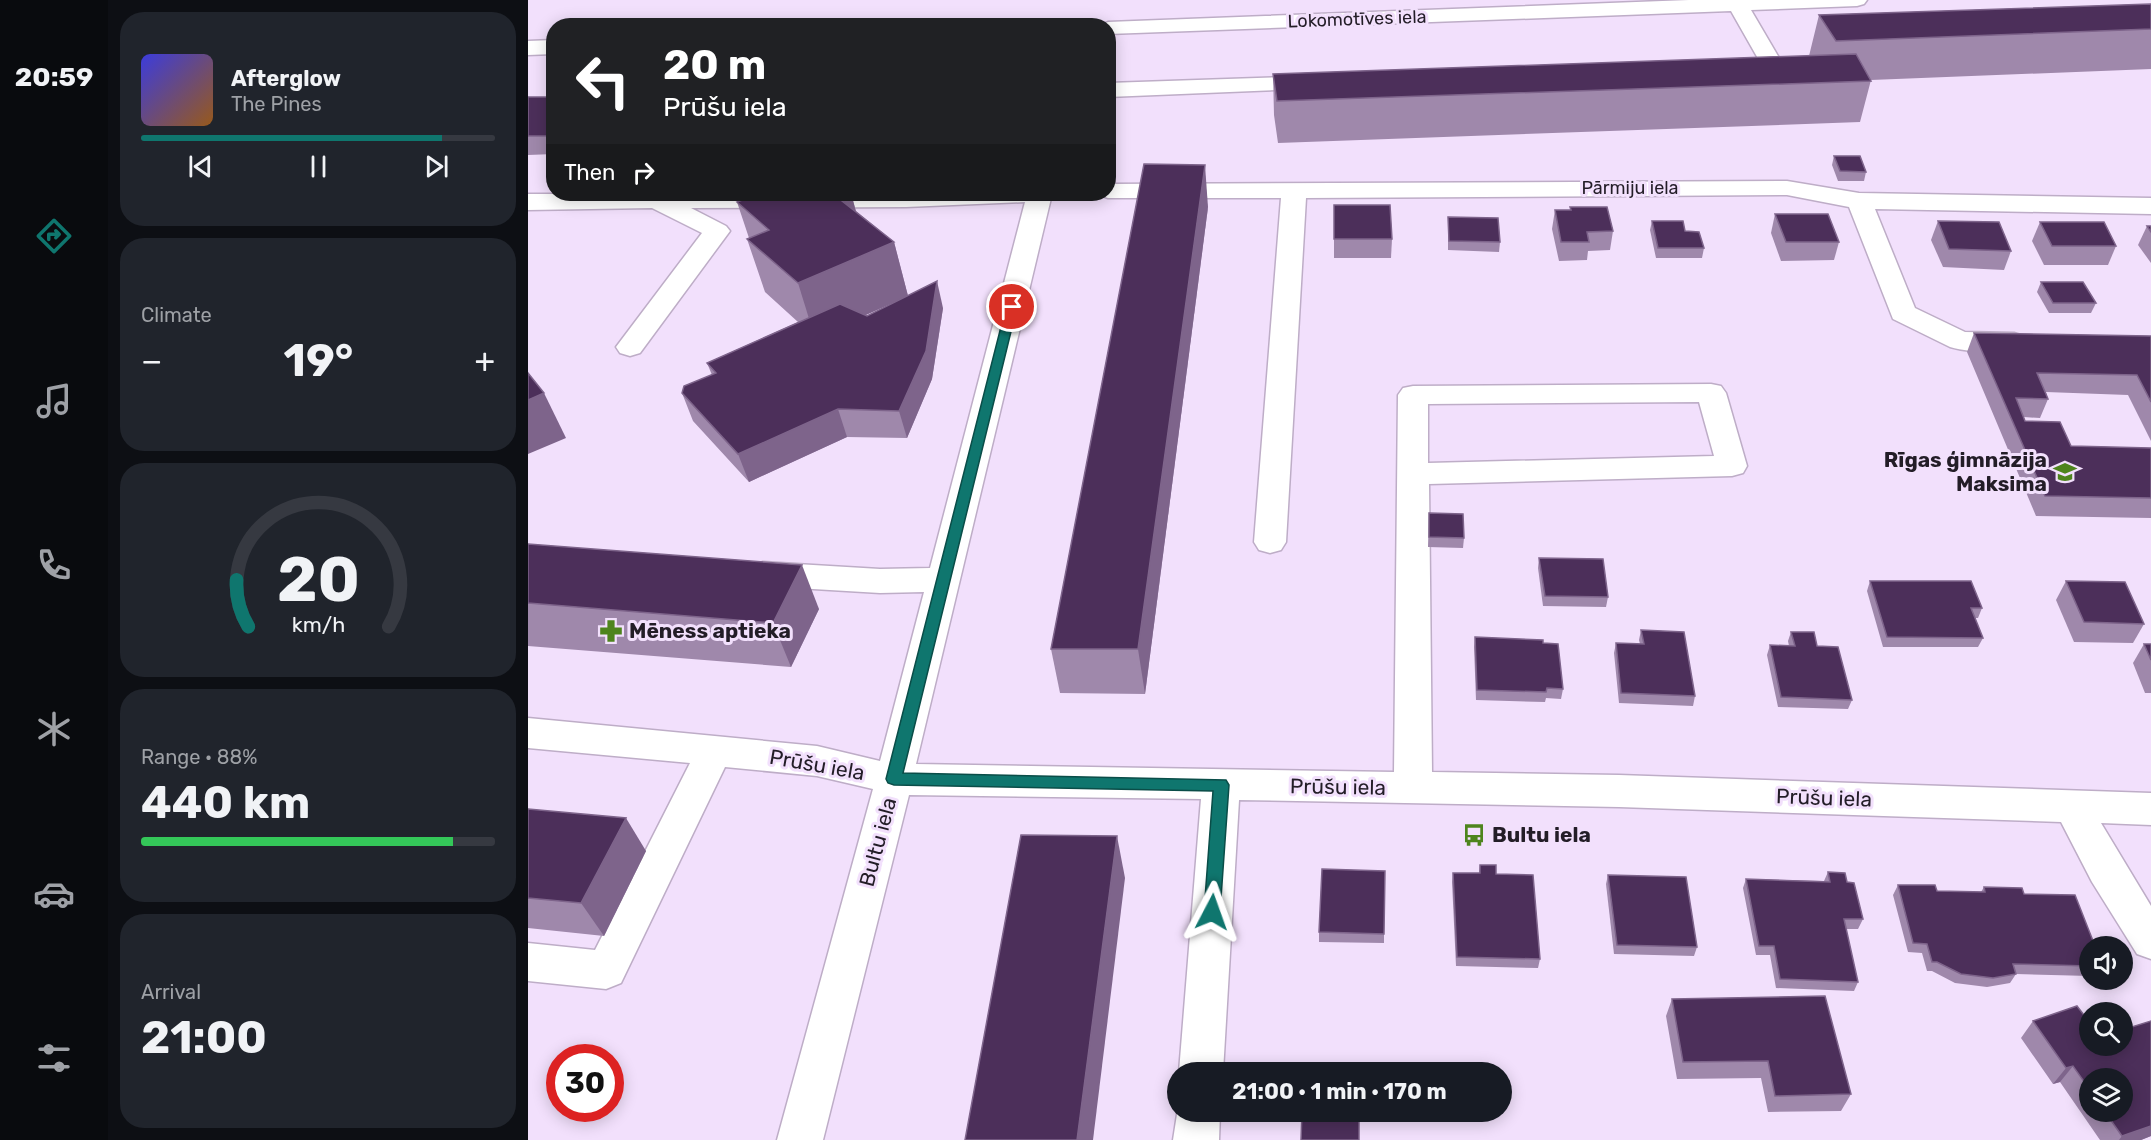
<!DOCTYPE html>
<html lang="en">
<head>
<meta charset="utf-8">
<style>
  :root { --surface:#171b24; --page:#20242c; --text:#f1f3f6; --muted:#9ea1a6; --line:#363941; --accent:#0f766e }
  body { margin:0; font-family:Rubik,sans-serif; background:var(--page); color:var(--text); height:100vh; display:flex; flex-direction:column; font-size:22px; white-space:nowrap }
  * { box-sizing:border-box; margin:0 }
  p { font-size:20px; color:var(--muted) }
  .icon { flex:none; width:33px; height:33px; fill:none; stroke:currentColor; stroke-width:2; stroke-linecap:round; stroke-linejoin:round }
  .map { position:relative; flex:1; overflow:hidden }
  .details { display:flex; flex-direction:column; gap:12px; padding:12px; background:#0d0f14; width:420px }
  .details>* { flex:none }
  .top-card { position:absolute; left:18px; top:18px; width:570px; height:183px; border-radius:24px; box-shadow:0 3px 15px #0003; background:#202124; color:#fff; overflow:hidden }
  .buttons { position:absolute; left:1551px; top:936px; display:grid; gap:12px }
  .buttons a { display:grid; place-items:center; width:54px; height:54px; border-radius:50%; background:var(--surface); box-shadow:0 3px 15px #0003; font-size:30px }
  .speed { position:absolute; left:18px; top:1044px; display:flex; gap:12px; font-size:30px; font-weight:700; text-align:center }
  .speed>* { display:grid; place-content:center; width:78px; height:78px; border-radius:50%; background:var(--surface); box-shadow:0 3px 15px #0003; line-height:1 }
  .speed .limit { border:9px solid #d22; background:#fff; color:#111 }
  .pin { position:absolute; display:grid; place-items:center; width:51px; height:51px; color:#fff; margin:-26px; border:3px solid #fff; border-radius:50%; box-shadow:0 2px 6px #0007 }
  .me { position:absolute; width:66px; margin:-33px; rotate:4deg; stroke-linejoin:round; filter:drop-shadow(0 0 4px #0008) }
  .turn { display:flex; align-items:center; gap:21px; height:126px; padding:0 18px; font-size:27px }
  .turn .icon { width:78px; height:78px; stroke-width:2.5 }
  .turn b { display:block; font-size:42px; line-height:51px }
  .then { display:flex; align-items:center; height:57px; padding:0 18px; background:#0003; gap:12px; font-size:22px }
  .big { font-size:45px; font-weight:700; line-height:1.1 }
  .details .tile { flex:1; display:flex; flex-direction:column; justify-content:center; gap:9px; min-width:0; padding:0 21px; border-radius:24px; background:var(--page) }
  .details .dial { align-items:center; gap:0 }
  .dial svg { height:156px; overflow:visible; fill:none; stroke:var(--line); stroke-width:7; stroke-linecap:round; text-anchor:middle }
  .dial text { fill:var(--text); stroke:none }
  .song { display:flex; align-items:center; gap:18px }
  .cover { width:72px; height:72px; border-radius:9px; background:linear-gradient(135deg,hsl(240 70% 55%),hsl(30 70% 35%)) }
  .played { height:6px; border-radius:3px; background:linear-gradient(90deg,var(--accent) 85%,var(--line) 85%) }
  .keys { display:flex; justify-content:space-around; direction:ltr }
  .heat { display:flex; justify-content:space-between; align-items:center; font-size:33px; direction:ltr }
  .charge { height:9px; border-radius:4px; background:linear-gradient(90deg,#34c759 88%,var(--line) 0) }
  .trip { position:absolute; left:639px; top:1062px; width:345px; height:60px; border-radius:30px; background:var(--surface); box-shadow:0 3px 15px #0003; font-weight:700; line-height:60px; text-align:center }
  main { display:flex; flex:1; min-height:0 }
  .tabs { display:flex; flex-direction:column; width:108px; justify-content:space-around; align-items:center; background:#090b0e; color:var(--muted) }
  .tabs .icon { width:42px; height:42px }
  .tabs .on { color:var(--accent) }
  .tabs b { font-size:27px; color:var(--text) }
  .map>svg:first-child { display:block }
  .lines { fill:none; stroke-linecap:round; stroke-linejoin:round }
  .minor-casing { stroke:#beadc7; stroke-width:3 }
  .minor { fill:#fff; fill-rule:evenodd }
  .wall { fill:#9f88ab; fill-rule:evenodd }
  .shaded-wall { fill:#7e648b }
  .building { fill:#4c2f5a; stroke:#7e648b; stroke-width:1.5 }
  .route { fill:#0f766e; stroke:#0a4d48; stroke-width:1.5 }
  .labels { text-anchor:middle; stroke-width:6; stroke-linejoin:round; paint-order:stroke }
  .far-street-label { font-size:18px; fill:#231d27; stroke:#f2e0fc }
  .poi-label { font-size:21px; font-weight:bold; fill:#231d27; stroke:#f2e0fc; text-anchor:start }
  .street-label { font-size:21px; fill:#231d27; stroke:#f2e0fc }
</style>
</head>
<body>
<main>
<nav class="tabs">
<b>20:59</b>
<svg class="icon on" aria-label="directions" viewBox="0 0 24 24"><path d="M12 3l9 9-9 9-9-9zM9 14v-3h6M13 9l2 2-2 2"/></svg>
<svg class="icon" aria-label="music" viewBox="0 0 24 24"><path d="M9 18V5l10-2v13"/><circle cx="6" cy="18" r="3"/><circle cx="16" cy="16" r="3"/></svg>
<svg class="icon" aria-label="phone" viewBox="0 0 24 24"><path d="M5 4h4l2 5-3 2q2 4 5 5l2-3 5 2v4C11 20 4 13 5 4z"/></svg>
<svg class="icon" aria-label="climate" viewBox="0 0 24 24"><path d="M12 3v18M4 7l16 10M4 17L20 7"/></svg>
<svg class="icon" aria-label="car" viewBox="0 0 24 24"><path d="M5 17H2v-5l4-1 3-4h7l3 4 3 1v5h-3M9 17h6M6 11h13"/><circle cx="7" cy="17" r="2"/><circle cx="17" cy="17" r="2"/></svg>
<svg class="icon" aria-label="filters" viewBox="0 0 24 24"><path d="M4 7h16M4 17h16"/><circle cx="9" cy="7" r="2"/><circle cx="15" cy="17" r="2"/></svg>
</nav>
<section class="details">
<div class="tile">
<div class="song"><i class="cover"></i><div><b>Afterglow</b><p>The Pines</p></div></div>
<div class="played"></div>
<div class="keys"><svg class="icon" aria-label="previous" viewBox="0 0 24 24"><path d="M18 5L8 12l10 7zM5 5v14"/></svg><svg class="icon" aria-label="pause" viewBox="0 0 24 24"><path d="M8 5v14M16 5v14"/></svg><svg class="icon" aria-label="next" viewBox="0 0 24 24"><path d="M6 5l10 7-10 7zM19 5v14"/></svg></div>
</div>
<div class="tile"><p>Climate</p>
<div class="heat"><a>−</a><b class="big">19°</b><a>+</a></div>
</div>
<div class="tile dial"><svg viewBox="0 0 100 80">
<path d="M14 69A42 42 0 1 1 86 69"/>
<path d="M14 69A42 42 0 0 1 8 45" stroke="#0f766e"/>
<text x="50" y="56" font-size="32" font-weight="700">20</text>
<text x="50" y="72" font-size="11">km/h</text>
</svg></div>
<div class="tile"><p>Range · 88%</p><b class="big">440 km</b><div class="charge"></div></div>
<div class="tile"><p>Arrival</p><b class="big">21:00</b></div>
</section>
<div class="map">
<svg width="1623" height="1140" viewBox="0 0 1623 1140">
  <rect width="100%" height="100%" fill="#f2e0fc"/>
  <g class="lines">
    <g class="minor-casing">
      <g id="minor">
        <path d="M1161,0H1339L1336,4L1329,6L1223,10L1257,68L1254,73C1240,76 1221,78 1207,75L1204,70L1207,65L1232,62L1203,11L580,34V26H571L580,22Z"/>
        <polygon points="26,40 26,54 0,55 0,41"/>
        <polygon points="789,76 797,78 800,83 797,88 580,97 580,83"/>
        <path d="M1259,181L1331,193L1623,198V214L1347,209L1387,308L1437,332L1486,333L1496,336L1500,342L1496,348C1474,354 1444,353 1422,347L1365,319L1321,207L1259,195L778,198L758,542L753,550L742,553L731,550L726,542L753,198H580L569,194H580V184Z"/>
        <path d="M0,194H524L388,764L866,772L870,395L875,388L885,386L1183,384L1193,386L1198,393L1219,466L1215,473L1204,476L901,484L904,772L1091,775L1623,793V825L1573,823L1623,906V959L1609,954L1564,882L1533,822L1091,807L711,800L695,1072H651L673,799L381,795L295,1140H249L345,789L289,776L197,767L93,983L78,989L0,981V943L67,950L162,763L0,748V718L289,746L352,761L396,592L352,593L235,586L223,582L218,574L223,566L235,562L352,569L402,568L497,202L378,207L163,208L198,226L202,231L112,353L102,356L92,353L88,347L174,233L124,208L0,210ZM1171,402L1186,456L900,463V404Z"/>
        <polygon points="650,1108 650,1112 692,1112 691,1140 645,1140"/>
      </g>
    </g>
    <use href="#minor" class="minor"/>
  </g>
  <g class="wall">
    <polygon points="1623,4 1623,69 1343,80 1332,122 750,143 746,115 745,74 1281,56 1291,15"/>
    <polygon points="0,97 26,97 26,154 0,155"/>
    <polygon points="1306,156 1338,172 1336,181 1310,181 1304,165"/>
    <polygon points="324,197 328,211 366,242 380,296 337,315 339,316 415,308 404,379 379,438 319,437 221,482 165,421 154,393 184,375 179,363 270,322 237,292 219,239 221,238 209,202"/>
    <polygon points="806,205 864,239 863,258 806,258"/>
    <polygon points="680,207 617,694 532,693 523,649"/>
    <polygon points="1042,207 1085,231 1082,250 1060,251 1059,260 1031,261 1024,229 1027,210 1042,210"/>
    <polygon points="1247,214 1311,242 1306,260 1253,261 1243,233"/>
    <polygon points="920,217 972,242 971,252 920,250"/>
    <polygon points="1124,221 1157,231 1176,248 1174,258 1128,258 1122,230"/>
    <polygon points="1410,221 1483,251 1476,270 1415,267 1403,240"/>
    <polygon points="1512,222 1588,246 1580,265 1516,265 1504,241"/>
    <polygon points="1619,226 1623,226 1623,263 1610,245"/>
    <polygon points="1513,282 1568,303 1563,313 1521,313 1509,292"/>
    <polygon points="1446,333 1623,336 1623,441 1600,395 1518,392 1520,399 1512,418 1496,417 1497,421 1543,446 1623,448 1623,518 1508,516 1439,352"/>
    <polygon points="901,513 936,538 935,548 900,547"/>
    <polygon points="0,544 291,609 263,667 0,646"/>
    <polygon points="1011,558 1080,597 1078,607 1015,606 1010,568"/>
    <polygon points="1342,581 1454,608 1450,618 1447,618 1455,638 1450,647 1355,647 1339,591"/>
    <polygon points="1538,581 1616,624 1605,643 1546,642 1528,600"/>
    <polygon points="1113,630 1167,696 1165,706 1091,703 1086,653 1088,643 1112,644 1111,640"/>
    <polygon points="1263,632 1289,646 1324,700 1320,709 1250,707 1239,655 1242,645 1261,646 1260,641"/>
    <polygon points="947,637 1015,643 1035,689 1033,699 1018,698 1017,702 948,700 946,647"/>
    <polygon points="1616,644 1623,644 1623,693 1617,693 1605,663"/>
    <polygon points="0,809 118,851 76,936 0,928"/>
    <polygon points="952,865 968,874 1012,959 1010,968 928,966 924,882 925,873 951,873"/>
    <polygon points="1300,872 1319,882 1335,919 1330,929 1318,929 1330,982 1326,991 1248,988 1242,955 1228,955 1215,888 1218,879 1296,881"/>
    <polygon points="1080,875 1169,947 1166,956 1086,954 1078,884"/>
    <polygon points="1370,885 1409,891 1453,892 1456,887 1496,894 1562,946 1562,976 1488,974 1482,983 1459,987 1427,983 1404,971 1399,971 1394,953 1380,952 1365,895"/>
    <polygon points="791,932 856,934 856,943 791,942"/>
    <polygon points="1144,999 1323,1094 1313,1111 1240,1112 1233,1078 1149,1079 1138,1016"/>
    <path d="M1549,1006L1562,1023V1046H1594V1030L1623,1021V1136L1613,1140H1572L1532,1082L1525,1084L1493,1038L1505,1021ZM1562,1078H1594V1112H1562Z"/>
  </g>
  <g class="shaded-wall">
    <polygon points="677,165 680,207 617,694 610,649"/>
    <polygon points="324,197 338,250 314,201"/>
    <polygon points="366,242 380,296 287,338 270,283"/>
    <polygon points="409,281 415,308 404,379 379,438 371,411"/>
    <polygon points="16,393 38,438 0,454 0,400"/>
    <polygon points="310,409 319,437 221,482 210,454"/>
    <polygon points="274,565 291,609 263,667 245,623"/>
    <polygon points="98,818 118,851 76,936 53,903"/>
    <polygon points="589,836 597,878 565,1140 549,1140"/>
    <polygon points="1545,1066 1532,1082 1525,1084 1538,1068"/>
    <polygon points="1623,1126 1623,1136 1613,1140 1591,1140 1594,1136"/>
  </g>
  <g class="building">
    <polygon points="1623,4 1623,29 1308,41 1291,15"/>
    <polygon points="1328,54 1343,81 749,101 745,74"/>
    <rect x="0" y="97" width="26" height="39"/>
    <polygon points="1306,156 1332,156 1338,172 1312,171"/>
    <polygon points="616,164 677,165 610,649 523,649"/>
    <polygon points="230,194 320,194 324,197 314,201 366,242 270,283 219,239 241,230 209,202"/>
    <polygon points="806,205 862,205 864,239 806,239"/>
    <polygon points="1042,207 1079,207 1085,231 1059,232 1061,242 1033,242 1027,210 1043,210"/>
    <polygon points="1247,214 1300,214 1311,242 1258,242"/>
    <polygon points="920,217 970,218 972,242 921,241"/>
    <polygon points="1124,221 1155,221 1157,231 1171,232 1176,248 1130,248"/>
    <polygon points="1410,221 1471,222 1483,251 1421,249"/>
    <polygon points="1512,222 1576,222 1588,246 1524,246"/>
    <polygon points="1619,226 1623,226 1623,232"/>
    <polygon points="409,281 398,351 371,411 310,409 210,454 154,393 156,386 188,373 179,363 312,304 339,316"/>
    <polygon points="1513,282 1555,282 1568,303 1525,303"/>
    <polygon points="1446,333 1623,336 1623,402 1609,375 1509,373 1520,399 1488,398 1497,421 1532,422 1543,446 1623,448 1623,498 1517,496"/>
    <polygon points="0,373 16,393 0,400"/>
    <polygon points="901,513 935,514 936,538 901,537"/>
    <polygon points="0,544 274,565 245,623 0,603"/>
    <polygon points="1011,558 1075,559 1080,597 1017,596"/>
    <polygon points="1342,581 1443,581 1454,608 1443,608 1455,638 1359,637"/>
    <polygon points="1538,581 1597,582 1616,624 1556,622"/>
    <polygon points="1113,630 1156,632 1167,696 1093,693 1088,643 1116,644"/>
    <polygon points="1263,632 1286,632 1289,646 1310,647 1324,700 1253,697 1242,645 1267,646"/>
    <polygon points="947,637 1015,640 1015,643 1030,644 1035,689 1019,688 1018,692 949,690"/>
    <polygon points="1616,644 1623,644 1623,660"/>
    <polygon points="0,809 98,818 53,903 0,898"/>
    <polygon points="493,835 589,836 549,1140 437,1140"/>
    <polygon points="952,865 968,865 968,874 1005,875 1012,959 929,957 925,873 952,873"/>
    <polygon points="794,869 857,871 856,934 791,932"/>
    <polygon points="1300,872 1317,873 1319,882 1326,883 1335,919 1316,919 1330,982 1252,979 1246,946 1231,946 1218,879 1302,882"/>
    <polygon points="1080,875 1158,877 1169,947 1089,945"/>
    <polygon points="1370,885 1407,885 1409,891 1457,892 1456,887 1494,888 1496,894 1547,895 1567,946 1562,946 1562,966 1485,964 1488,974 1465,978 1433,974 1409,962 1404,962 1399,944 1385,943"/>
    <polygon points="1297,996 1323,1094 1247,1096 1240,1061 1155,1062 1144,999"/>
    <polygon points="1549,1006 1562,1023 1562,1046 1594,1046 1594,1030 1623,1021 1623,1126 1594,1136 1577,1112 1594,1112 1594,1078 1562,1078 1562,1090 1545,1066 1538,1068 1505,1021"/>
    <polygon points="774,1112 831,1113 831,1140 773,1140"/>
  </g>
  <polygon class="route" points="484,304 489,307 375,773 698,780 701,785 692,912 690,917 684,919 678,917 676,912 685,791 366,785 360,783 358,779 478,307"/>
  <defs>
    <g id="school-bare" transform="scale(1.8)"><path d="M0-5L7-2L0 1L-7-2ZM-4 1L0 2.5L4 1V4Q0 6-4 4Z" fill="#4e841d" stroke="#f2e0fc" stroke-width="2.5" paint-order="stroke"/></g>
    <g id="pharmacy-bare" transform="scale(1.8)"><path d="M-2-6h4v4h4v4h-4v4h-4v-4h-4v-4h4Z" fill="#4e841d" stroke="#f2e0fc" stroke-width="2.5" paint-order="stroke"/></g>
    <g id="bus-bare" transform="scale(1.8)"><path d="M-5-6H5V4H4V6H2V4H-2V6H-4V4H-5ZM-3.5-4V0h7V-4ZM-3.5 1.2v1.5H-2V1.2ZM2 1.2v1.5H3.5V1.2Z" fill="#4e841d" stroke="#f2e0fc" stroke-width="2.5" paint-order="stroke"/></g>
  </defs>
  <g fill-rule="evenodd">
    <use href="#school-bare" x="1537" y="472"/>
    <use href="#pharmacy-bare" x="83" y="631"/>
    <use href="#bus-bare" x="946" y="835"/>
  </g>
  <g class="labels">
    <g class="far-street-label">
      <text transform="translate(829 19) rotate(-2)" y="6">Lokomotīves iela</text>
      <text x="1102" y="194">Pārmiju iela</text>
    </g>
    <g class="poi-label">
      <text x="1519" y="467" text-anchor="end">Rīgas ģimnāzija<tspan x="1519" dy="24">Maksima</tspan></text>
      <text x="101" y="638">Mēness aptieka</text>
      <text x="964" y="842">Bultu iela</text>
    </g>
    <g class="street-label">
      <text transform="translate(289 765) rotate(10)" y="7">Prūšu iela</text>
      <text transform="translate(810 787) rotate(1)" y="7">Prūšu iela</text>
      <text transform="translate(1296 798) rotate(2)" y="7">Prūšu iela</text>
      <text transform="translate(350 842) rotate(-75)" y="7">Bultu iela</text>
    </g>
  </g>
</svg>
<div class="buttons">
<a><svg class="icon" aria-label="sound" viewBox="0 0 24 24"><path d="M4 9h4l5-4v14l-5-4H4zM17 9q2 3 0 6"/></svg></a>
<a><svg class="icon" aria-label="search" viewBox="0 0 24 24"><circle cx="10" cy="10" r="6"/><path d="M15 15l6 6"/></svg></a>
<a><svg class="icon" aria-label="layers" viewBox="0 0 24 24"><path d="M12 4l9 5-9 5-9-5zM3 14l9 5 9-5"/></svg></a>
</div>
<div class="speed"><div class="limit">30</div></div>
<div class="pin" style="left:484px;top:307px;background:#d93025"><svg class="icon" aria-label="arrive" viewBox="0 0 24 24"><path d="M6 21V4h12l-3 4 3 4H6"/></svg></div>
<svg class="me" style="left:684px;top:912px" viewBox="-20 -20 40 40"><path d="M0-17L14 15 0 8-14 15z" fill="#0f766e" stroke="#fff" stroke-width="4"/></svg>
<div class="trip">21:00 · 1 min · 170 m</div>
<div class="top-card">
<div class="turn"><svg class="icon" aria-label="left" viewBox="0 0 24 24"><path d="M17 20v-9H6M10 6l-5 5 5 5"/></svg><div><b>20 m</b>Prūšu iela</div></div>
<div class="then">Then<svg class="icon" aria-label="right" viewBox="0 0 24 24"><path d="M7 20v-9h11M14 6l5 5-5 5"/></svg></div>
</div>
</div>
</main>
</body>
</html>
